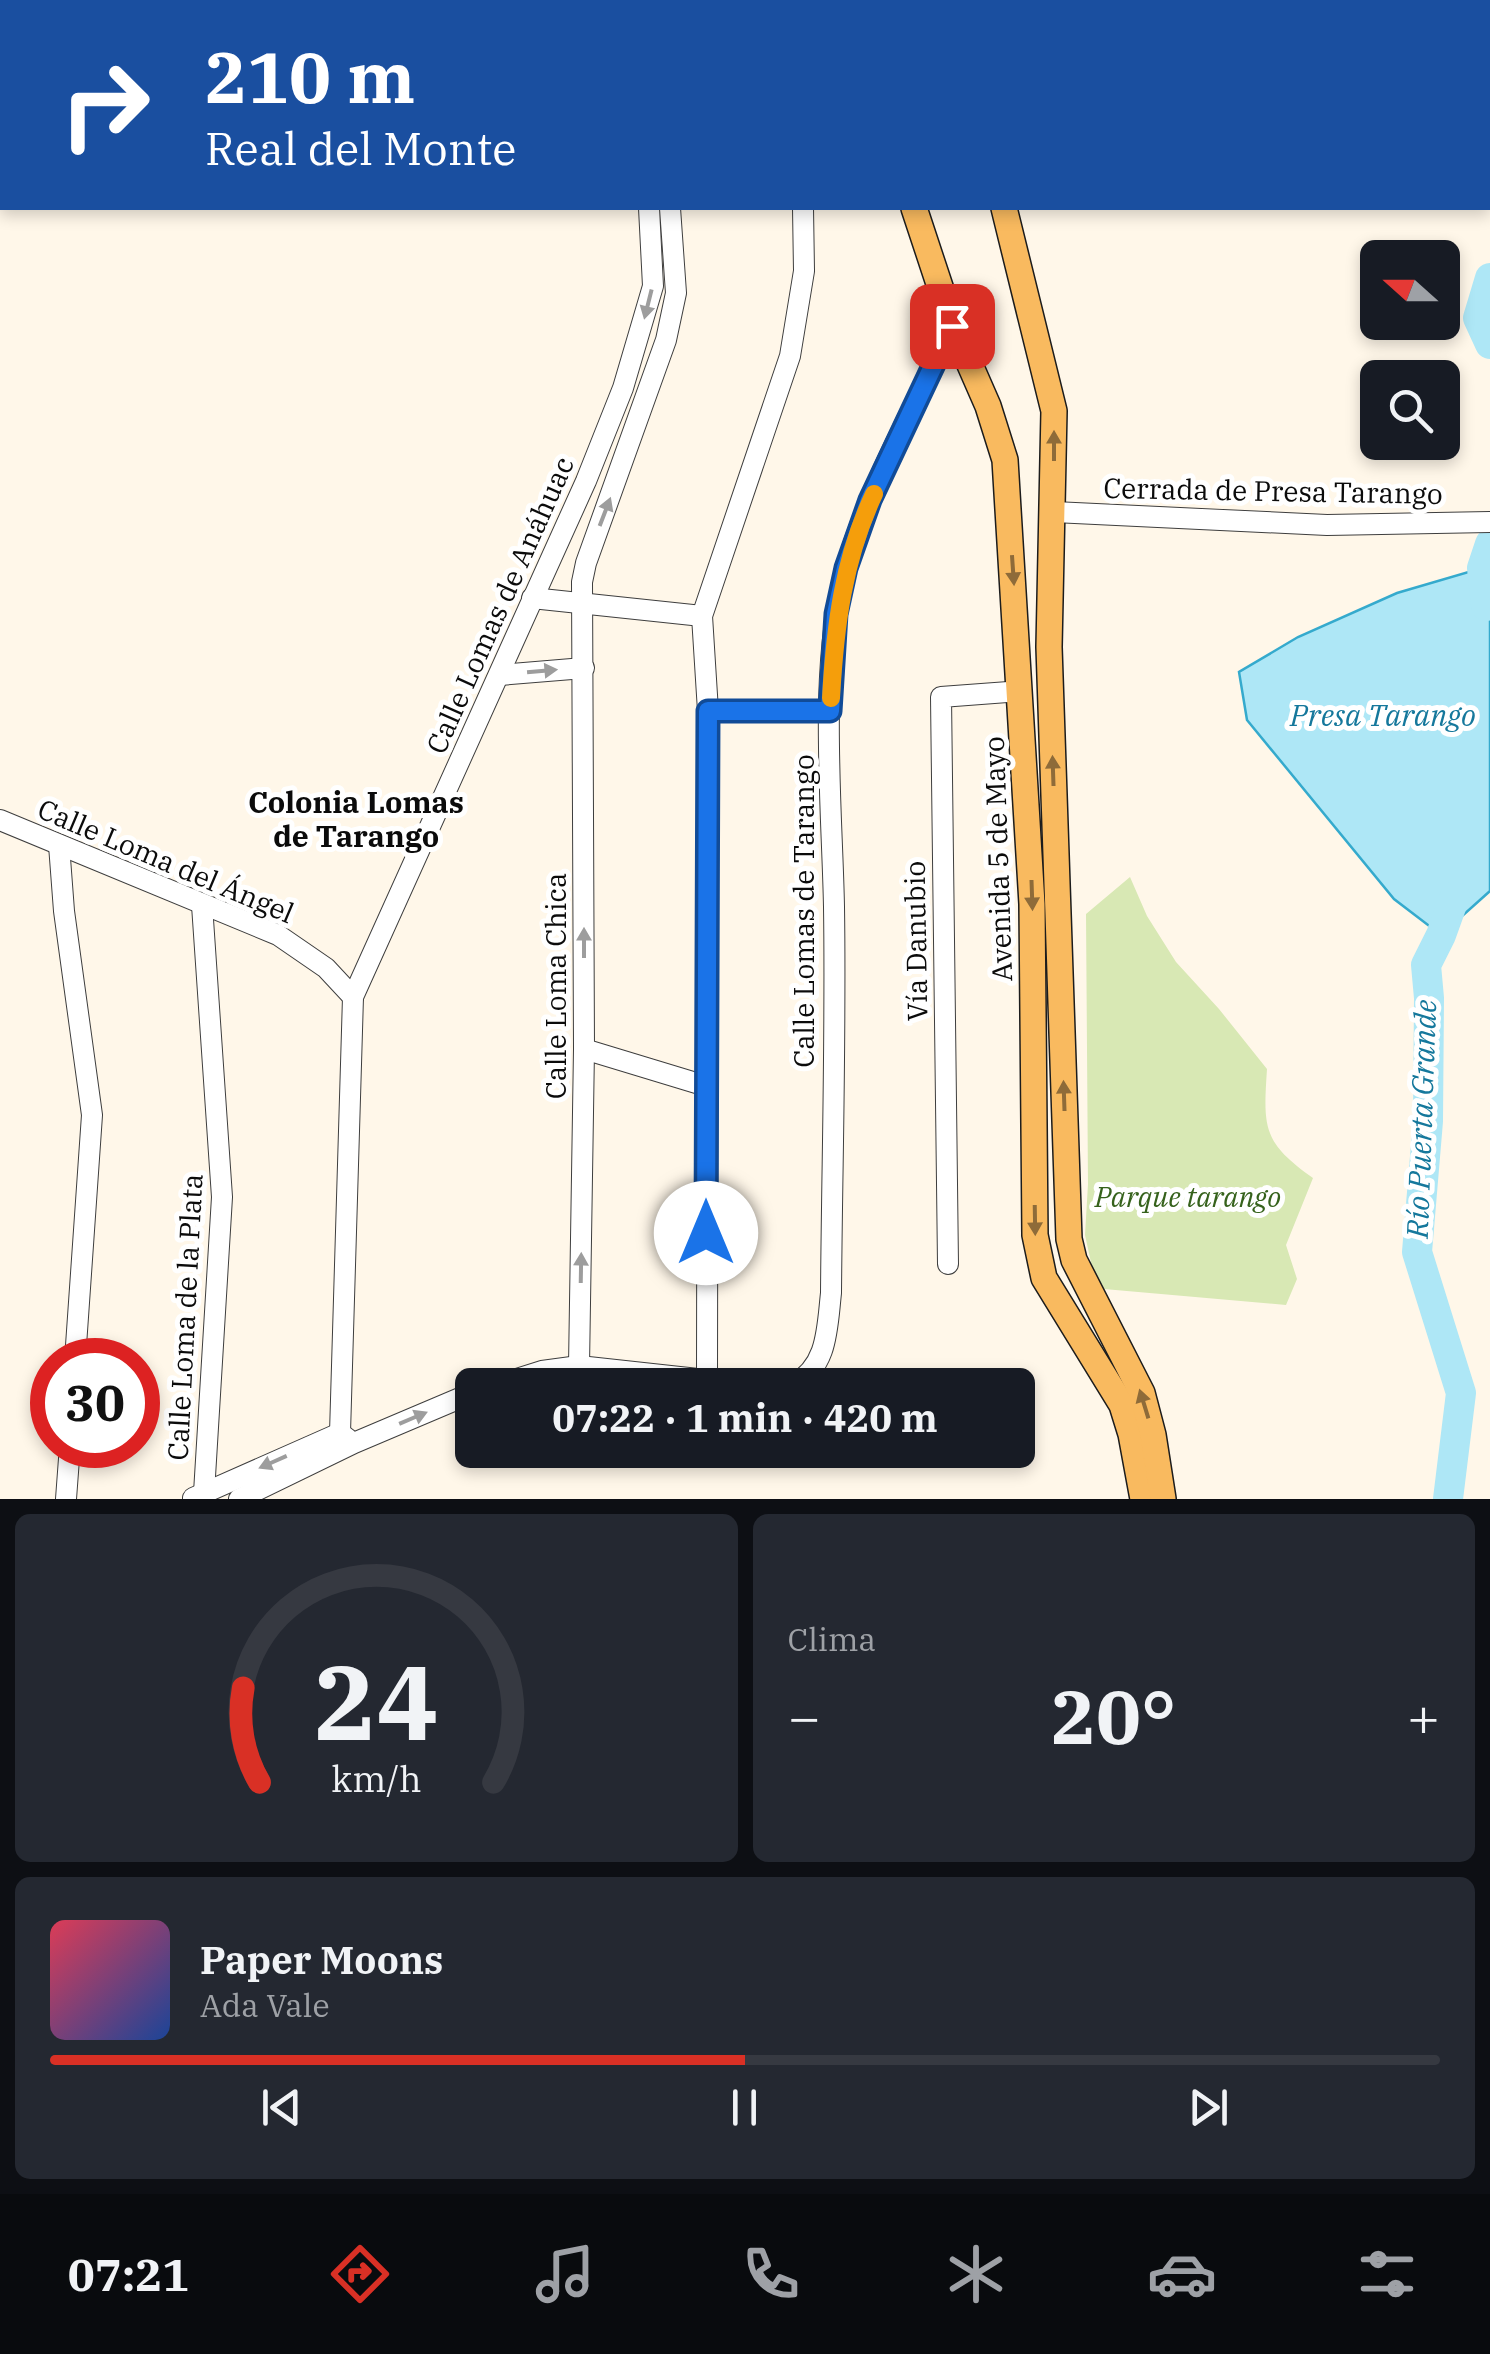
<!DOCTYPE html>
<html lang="es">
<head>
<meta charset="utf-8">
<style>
  :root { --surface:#171b24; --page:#242831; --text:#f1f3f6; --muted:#9ea1a6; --line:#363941; --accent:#d93025 }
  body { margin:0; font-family:"IBM Plex Serif",serif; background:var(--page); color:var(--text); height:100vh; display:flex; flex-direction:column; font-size:38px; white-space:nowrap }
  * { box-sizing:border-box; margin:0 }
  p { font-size:32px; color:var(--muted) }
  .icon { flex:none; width:55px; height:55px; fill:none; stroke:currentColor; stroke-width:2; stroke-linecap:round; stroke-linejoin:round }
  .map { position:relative; height:1499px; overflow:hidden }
  .sheet { display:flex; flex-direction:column; gap:15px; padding:15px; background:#0d0f14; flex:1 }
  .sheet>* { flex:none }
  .hud { position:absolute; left:0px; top:0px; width:1490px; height:210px; box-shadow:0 5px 15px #0003; background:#1a4fa0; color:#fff; overflow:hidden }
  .needle { width:65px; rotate:291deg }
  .tools { position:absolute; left:1360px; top:240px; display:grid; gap:20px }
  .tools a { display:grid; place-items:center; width:100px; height:100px; border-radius:15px; background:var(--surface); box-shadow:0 5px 15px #0003; font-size:50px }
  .speed { position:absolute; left:30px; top:1338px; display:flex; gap:20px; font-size:50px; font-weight:700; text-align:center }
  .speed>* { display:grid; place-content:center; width:130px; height:130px; border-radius:50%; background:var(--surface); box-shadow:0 5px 15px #0003; line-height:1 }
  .speed .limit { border:15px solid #d22; background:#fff; color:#111 }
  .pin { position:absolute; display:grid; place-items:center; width:85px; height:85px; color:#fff; margin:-42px; border-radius:20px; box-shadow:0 5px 15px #0006 }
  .me { position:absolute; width:110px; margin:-55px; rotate:0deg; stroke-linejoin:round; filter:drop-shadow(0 0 8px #0008) }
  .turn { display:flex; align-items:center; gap:35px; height:210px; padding:0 40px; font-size:45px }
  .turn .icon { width:130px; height:130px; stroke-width:2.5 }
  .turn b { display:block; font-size:70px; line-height:85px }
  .big { font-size:75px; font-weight:700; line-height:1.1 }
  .sheet .widget { flex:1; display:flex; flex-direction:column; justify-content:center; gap:15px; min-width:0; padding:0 35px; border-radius:15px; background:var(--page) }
  .sheet .dial { align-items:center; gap:0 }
  .dial svg { height:260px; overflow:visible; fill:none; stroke:var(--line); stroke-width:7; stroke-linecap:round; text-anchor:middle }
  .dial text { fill:var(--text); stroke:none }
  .song { display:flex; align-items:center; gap:30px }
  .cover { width:120px; height:120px; border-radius:15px; background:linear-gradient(135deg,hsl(350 70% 55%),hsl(220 70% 35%)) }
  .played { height:10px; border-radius:5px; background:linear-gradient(90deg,var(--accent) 50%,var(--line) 50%) }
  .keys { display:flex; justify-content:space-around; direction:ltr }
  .heat { display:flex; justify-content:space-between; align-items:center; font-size:55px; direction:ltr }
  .sheet .tiles { flex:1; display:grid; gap:15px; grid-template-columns:1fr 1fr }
  .widget:last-child { grid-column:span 2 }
  .trip { position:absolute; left:455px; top:1368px; width:580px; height:100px; border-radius:15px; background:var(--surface); box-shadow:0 5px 15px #0003; font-weight:700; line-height:100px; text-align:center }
  .tabs { display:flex; height:160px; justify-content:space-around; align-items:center; background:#090b0e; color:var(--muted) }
  .tabs .icon { width:70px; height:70px }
  .tabs .current { color:var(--accent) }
  .tabs b { font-size:45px; color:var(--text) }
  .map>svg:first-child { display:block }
  .green { fill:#d8e8b4 }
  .water { fill:#aee7f6; stroke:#35aacd; stroke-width:2.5 }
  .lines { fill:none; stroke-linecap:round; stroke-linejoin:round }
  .river { stroke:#aee7f6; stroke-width:30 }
  .minor-casing { stroke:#3e3e3e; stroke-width:22 }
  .major-casing { stroke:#1c1c1c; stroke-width:28 }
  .minor { stroke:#fff; stroke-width:20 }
  .major { stroke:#f9ba5f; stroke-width:25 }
  .oneway { fill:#9d9d9d }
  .oneway2 { fill:#8e6b39 }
  .route-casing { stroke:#114b97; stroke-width:25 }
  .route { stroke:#1a73e8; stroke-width:18 }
  .slow { stroke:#f59e0b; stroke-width:18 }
  .labels { text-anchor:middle; stroke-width:10; stroke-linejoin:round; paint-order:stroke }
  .street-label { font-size:28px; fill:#0b0b0b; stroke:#fff }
  .park-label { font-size:28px; font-style:italic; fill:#36621c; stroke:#fff }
  .water-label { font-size:30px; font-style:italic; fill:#15789c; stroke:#fff }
  .neighbourhood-label { font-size:30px; font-weight:bold; fill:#0b0b0b; stroke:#fff }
</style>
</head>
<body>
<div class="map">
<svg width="1490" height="1499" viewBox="0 0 1490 1499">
  <rect width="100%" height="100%" fill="#fff7e9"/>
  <path class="green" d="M1130,877L1147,916L1176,962L1219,1009L1267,1069C1263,1129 1263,1142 1313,1178L1286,1245L1297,1279L1286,1305L1104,1289L1092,1267L1085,1235L1088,1184L1086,914Z"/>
  <polygon class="water" points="1482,568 1490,572 1490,891 1441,935 1394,899 1247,720 1239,672 1298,637 1397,593"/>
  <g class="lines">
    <g class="river">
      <polyline points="1485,2 1486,0"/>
      <polyline points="1488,111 1490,125"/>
      <polyline points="1490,278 1478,318 1490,344"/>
      <polyline points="1486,606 1482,568 1490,544"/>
      <polyline points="1448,1499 1461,1393 1417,1252 1428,1121 1429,998 1426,965 1441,935 1455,896"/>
    </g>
    <g class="minor-casing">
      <g id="minor">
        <polyline points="622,0 622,2"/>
        <polyline points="644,0 645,2"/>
        <polyline points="539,2 540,0"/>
        <polyline points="1054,512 1327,525 1490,522"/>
        <polyline points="532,598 702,616"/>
        <polyline points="500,675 584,668"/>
        <polyline points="708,711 830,711"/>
        <polyline points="0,820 278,935 326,968 353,997"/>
        <polyline points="59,845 64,911 92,1115 75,1360"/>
        <polyline points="202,905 222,1197 204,1493"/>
        <polyline points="584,1049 706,1086"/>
        <polyline points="948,1264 941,697 1021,691"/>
        <polyline points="579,1366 584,1049 582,582 586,563 666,340 676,293 670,208"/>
        <polyline points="707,1380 708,711 702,616 790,356 804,271 803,208"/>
        <polyline points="498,1385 542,1371 579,1366 707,1380 723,1385"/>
        <path d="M793,1385C828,1366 827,1329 831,1293C832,1164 836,1036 834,907C832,804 818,666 846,568C870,484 916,405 953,326"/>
        <polyline points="340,1433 353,997 586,481 623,388 653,286 649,208"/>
        <polyline points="193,1498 340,1433 348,1439"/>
        <polyline points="66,1499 70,1445"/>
        <polyline points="239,1499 354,1443 472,1393"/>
      </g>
    </g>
    <g class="major-casing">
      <g id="major">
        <polyline points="787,0 789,2"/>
        <polyline points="897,0 899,2"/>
        <polyline points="914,208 953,326 988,406 1005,460 1032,904 1035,1235 1044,1278 1122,1405 1131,1434 1143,1499"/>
        <polyline points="1004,208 1054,411 1049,647 1069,1239 1074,1260 1142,1393 1153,1435 1163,1499"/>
      </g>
    </g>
    <use href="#minor" class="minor"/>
    <use href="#major" class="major"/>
  </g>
  <defs><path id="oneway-solid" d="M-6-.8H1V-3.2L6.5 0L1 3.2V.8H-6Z" transform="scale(2.5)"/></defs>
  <g class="oneway">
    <use href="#oneway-solid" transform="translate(648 304) rotate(104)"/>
    <use href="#oneway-solid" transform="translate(605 512) rotate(-69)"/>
    <use href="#oneway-solid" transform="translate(542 671) rotate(-5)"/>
    <use href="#oneway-solid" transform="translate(584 943) rotate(-90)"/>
    <use href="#oneway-solid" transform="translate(581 1268) rotate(-89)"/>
    <use href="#oneway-solid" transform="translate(413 1418) rotate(-23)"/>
    <use href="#oneway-solid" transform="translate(273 1462) rotate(156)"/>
  </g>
  <g class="oneway2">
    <use href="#oneway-solid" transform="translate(1054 446) rotate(-90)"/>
    <use href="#oneway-solid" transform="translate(1013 570) rotate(86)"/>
    <use href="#oneway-solid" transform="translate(1053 771) rotate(-92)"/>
    <use href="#oneway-solid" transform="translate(1032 895) rotate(88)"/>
    <use href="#oneway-solid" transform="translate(1064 1096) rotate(-92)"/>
    <use href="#oneway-solid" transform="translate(1035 1220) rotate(89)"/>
    <use href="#oneway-solid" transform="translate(1144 1404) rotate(-107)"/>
  </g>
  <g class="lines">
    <g class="route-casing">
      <polyline id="route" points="706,1233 708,711 830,711 836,614 846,568 870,500 952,326"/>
    </g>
    <use href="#route" class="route"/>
    <path class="slow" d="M831,698C835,627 843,560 874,494"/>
  </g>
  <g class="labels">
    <g class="street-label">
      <text transform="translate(1273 491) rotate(1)" y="10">Cerrada de Presa Tarango</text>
      <text transform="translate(500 605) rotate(-66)" y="10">Calle Lomas de Anáhuac</text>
      <text transform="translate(998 859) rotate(-92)" y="10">Avenida 5 de Mayo</text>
      <text transform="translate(166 861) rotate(23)" y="10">Calle Loma del Ángel</text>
      <text transform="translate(804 911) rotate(-90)" y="10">Calle Lomas de Tarango</text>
      <text transform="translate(916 941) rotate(-91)" y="10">Vía Danubio</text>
      <text transform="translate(556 986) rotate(-90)" y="10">Calle Loma Chica</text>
      <text transform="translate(185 1317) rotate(-87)" y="10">Calle Loma de la Plata</text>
    </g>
    <g class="park-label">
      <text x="1188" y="1207">Parque tarango</text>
    </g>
    <g class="water-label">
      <text x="1383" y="726">Presa Tarango</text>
      <text transform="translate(1422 1119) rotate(-88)" y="10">Río Puerta Grande</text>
    </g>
    <g class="neighbourhood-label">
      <text x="356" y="813">Colonia Lomas<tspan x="356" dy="34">de Tarango</tspan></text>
    </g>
  </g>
</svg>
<div class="tools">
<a><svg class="needle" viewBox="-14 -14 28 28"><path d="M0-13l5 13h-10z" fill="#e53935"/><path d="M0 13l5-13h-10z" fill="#9ea1a6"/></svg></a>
<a><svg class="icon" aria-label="search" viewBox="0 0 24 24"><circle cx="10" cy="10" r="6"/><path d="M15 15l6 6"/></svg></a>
</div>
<div class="speed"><div class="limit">30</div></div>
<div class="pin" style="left:952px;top:326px;background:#d93025"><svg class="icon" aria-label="arrive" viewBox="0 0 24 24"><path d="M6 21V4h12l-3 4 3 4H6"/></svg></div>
<svg class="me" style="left:706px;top:1233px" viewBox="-20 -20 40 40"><circle r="19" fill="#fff"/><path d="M0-13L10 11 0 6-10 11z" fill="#1a73e8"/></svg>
<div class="trip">07:22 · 1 min · 420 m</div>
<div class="hud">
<div class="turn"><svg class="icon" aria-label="right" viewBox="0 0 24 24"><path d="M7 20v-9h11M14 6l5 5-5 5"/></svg><div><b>210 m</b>Real del Monte</div></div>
</div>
</div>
<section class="sheet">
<div class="tiles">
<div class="widget dial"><svg viewBox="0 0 100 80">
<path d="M14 69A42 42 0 1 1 86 69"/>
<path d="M14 69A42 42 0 0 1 9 40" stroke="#d93025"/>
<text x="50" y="56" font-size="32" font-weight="700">24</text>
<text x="50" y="72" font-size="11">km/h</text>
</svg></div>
<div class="widget"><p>Clima</p>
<div class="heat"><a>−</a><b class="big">20°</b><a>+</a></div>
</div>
<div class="widget">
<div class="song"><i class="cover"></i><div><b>Paper Moons</b><p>Ada Vale</p></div></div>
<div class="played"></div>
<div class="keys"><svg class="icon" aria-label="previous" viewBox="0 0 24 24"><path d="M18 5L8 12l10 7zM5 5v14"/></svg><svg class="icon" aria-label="pause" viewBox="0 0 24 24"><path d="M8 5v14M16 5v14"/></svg><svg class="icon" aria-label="next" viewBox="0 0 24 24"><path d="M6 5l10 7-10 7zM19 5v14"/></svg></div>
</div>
</div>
</section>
<nav class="tabs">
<b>07:21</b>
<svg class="icon current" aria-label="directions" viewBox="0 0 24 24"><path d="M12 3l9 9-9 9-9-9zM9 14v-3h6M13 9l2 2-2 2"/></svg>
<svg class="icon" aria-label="music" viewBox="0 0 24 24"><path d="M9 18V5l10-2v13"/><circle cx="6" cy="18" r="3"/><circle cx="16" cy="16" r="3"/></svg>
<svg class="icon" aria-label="phone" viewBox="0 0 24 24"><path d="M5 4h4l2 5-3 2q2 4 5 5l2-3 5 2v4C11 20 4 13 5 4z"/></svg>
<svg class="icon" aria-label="climate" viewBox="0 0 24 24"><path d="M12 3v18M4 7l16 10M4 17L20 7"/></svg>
<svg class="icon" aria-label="car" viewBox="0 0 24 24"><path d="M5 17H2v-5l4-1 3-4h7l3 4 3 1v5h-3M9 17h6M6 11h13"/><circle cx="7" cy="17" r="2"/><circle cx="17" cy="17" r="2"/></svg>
<svg class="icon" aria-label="filters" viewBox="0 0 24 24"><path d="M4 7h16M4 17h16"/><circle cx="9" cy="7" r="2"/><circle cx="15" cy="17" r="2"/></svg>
</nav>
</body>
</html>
